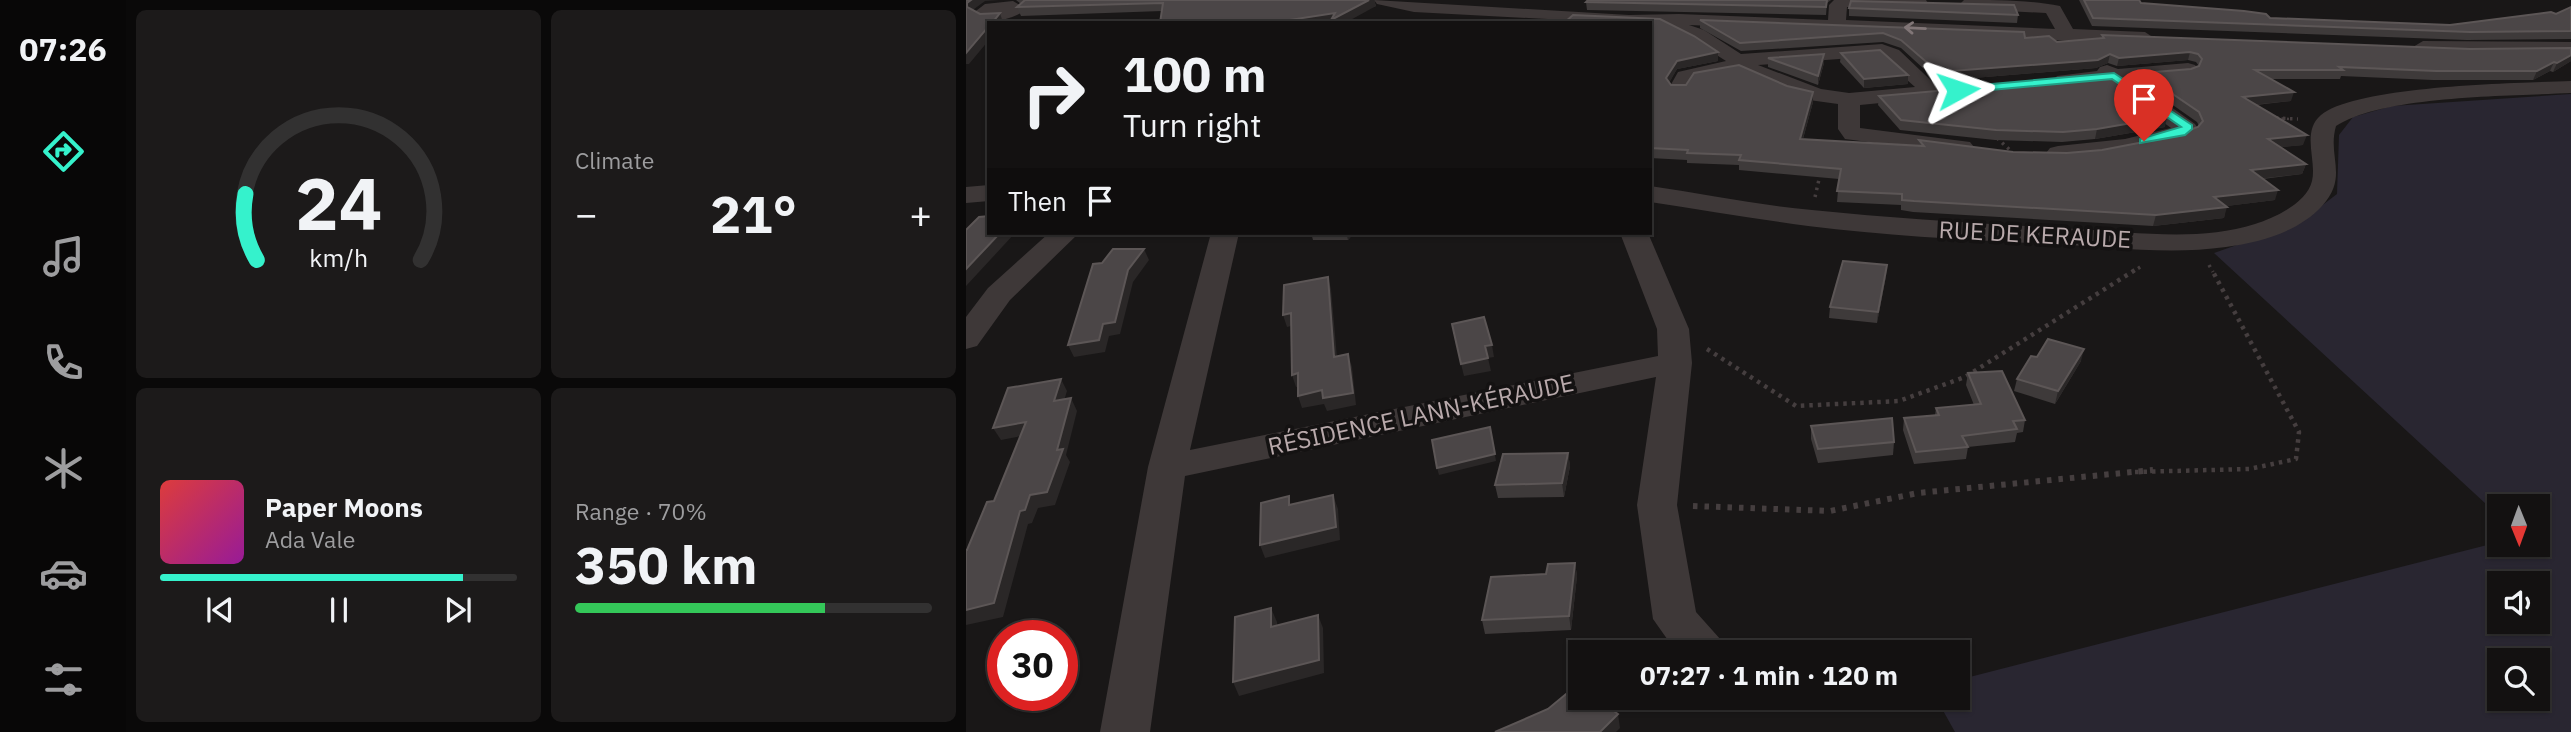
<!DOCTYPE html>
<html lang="en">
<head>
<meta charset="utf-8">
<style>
  :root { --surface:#131111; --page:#1c1a1a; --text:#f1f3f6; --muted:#9d9d9f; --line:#323131; --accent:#35f2cc }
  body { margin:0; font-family:"IBM Plex Sans",sans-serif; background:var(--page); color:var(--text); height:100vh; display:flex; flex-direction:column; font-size:26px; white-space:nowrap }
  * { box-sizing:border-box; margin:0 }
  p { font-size:23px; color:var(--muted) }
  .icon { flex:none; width:38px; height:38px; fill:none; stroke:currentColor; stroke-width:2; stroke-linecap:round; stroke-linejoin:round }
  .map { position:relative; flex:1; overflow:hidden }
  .side { display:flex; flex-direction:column; gap:10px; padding:10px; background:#0a0909; width:840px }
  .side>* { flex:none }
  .hud { position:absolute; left:21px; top:21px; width:665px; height:214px; border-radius:0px; box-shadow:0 2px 5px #0004,0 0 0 2px var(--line); background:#131111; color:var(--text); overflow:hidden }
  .needle { width:46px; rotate:179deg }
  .fabs { position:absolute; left:1521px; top:494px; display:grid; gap:14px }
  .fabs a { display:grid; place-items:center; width:63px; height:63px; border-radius:0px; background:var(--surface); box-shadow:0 2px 5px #0004,0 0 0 2px var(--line); font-size:35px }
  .speed { position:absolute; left:21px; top:620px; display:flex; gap:14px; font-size:35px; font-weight:700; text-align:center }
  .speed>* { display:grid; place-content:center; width:91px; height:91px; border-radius:50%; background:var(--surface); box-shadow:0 2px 5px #0004,0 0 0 2px var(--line); line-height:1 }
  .speed .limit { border:10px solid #d22; background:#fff; color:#111 }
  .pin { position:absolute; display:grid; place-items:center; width:60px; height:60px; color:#fff; margin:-72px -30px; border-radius:50% 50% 50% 0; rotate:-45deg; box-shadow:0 0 7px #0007 }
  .pin .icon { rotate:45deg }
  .me { position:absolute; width:77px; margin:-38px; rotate:85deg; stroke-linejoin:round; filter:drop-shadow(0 0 5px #0008) }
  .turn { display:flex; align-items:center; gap:24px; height:147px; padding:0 21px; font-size:32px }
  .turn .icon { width:91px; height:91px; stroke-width:2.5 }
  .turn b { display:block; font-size:49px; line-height:60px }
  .then { display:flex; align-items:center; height:66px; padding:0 21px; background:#0003; gap:14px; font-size:26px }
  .big { font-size:52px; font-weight:800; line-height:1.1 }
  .side .tile { flex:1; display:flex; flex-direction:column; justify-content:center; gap:10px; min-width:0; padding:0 24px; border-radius:10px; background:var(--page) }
  .side .dial { align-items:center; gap:0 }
  .dial svg { height:182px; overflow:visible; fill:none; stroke:var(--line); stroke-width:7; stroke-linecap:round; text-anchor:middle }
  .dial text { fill:var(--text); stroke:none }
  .song { display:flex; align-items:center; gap:21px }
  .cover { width:84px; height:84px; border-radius:10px; background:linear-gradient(135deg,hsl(0 70% 55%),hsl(300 70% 35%)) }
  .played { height:7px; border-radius:4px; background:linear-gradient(90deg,var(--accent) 85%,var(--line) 85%) }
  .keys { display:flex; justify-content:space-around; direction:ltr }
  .heat { display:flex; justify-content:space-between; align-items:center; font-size:38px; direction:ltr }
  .charge { height:10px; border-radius:5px; background:linear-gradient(90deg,#34c759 70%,var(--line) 0) }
  .side .tiles { flex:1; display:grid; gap:10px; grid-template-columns:repeat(2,1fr) }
  .trip { position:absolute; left:602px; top:640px; width:402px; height:70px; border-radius:0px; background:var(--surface); box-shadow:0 2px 5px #0004,0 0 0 2px var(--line); font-weight:800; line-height:70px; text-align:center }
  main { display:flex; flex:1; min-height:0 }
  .tab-bar { display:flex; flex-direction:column; width:126px; justify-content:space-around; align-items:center; background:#080707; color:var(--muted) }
  .tab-bar .icon { width:49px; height:49px }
  .tab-bar .active { color:var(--accent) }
  .tab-bar b { font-size:32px; color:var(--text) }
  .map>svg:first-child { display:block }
  .green { fill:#292631; fill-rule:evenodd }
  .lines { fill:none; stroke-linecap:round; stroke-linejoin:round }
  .path-far3 { stroke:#453e3f; stroke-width:2.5; stroke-dasharray:2 3.5; stroke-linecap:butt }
  .path-far2 { stroke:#453e3f; stroke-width:3.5; stroke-dasharray:2.5 4.5; stroke-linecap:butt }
  .path-far1 { stroke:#453e3f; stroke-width:4.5; stroke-dasharray:3.5 5; stroke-linecap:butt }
  .path { stroke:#453e3f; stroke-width:6; stroke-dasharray:4.5 7; stroke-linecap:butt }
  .minor { fill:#3e3838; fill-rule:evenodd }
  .wall { fill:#3e3a3a }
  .shaded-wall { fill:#2a2727 }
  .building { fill:#4b4647; stroke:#5c5656; stroke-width:2 }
  .oneway { stroke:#817677 }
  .route { fill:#35f2cc; stroke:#229d85; stroke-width:2 }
  .labels { text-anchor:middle; stroke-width:7; stroke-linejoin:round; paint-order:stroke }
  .street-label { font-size:24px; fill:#b8a9ab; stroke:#141212 }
</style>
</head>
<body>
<main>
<nav class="tab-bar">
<b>07:26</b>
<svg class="icon active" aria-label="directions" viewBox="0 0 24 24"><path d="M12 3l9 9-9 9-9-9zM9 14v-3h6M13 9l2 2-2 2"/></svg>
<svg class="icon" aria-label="music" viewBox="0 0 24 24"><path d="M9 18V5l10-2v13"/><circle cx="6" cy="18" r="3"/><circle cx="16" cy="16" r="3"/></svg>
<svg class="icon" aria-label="phone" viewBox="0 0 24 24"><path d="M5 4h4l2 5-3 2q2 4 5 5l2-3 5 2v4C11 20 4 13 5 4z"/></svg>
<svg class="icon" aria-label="climate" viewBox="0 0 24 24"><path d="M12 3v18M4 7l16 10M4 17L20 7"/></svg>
<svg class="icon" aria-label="car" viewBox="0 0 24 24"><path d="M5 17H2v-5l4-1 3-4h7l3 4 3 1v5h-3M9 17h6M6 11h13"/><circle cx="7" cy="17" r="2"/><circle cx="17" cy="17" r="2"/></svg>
<svg class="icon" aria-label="filters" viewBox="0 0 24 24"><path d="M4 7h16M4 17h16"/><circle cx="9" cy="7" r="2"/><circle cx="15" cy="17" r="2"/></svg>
</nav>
<section class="side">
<div class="tiles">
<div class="tile dial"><svg viewBox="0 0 100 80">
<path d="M14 69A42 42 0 1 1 86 69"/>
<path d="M14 69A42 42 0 0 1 9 40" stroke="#35f2cc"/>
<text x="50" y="56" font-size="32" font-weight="700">24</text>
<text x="50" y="72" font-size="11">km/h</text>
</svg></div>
<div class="tile"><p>Climate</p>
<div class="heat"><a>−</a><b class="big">21°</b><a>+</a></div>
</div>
<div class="tile">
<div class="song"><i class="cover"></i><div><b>Paper Moons</b><p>Ada Vale</p></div></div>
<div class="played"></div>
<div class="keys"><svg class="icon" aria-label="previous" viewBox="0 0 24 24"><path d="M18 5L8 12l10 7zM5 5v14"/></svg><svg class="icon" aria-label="pause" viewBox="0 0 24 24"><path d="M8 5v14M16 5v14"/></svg><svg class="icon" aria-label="next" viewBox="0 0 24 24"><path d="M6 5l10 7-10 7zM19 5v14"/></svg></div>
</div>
<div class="tile"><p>Range · 70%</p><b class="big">350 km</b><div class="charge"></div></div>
</div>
</section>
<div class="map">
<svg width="1605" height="732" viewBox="0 0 1605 732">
  <rect width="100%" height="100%" fill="#191717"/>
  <path class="green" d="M1605,94V732H989L970,698H992V680L1533,542L1572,544V506H1533V516L1248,253L1333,223L1371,194L1373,135L1387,117L1426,106ZM1533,583H1572V621H1533ZM1533,660H1572V698H1533Z"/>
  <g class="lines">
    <polyline class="path-far3" points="1310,118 1323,119"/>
    <g class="path-far2">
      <polyline points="1310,118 1332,119"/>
      <polyline points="1031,138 1046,152"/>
      <polyline points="849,197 854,175"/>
      <polyline points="1243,265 1247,272"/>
      <polyline points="1166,272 1176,266"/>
    </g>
    <g class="path-far1">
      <polyline points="741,349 830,406 933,401 999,377 1169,270"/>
      <polyline points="1169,472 1283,469 1330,459 1333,432 1246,270"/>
    </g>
    <polyline class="path" points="727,506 864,511 952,493 1187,470"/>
    <g class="minor">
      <path d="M408,0L663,15L713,14L862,20L863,5L868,0H960L962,3L959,7L953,8L881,7L880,20L1089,29L1080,13L1003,9L994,4L998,0C1029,0 1065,0 1094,6L1107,29L1179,32L1188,38L1179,44L723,25L738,30L775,54L916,44L933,50L977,92L973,96L966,98L894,105V128L1004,142L1008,147L1004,152L996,154L879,139L872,129V104L843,100L774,70L727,80L720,92H706L703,88L712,72L760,61L724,38L695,25L448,12L411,4ZM914,56L949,87L883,93L855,89L792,65Z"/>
      <path d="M47,1L60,9C49,20 18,26 6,14L19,4Z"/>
      <polygon points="1457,41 1605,42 1605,54 1450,51 1447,47"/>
      <path d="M1222,63L1229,65L1232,69L1229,73L1167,80L1229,124L1232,129C1219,149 1108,164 1084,158L1080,153L1084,148L1092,146L1159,139L1205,128L1143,82L1098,86L1091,84L1088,80L1091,76L1131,71L1134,67L1141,65L1152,69Z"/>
      <path d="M1605,81V93C1546,96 1417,95 1370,126C1361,157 1383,176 1356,206C1332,232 1295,242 1260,247C1203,255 1143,247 1085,244C1004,240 922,236 842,226C789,219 737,210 684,202V186C738,194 792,205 846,210C934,219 1022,224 1110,229C1168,232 1233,242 1289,224C1308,218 1341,203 1346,181C1351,160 1335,132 1355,115C1392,85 1554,83 1605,81Z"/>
      <polygon points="23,185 23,201 0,203 0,187"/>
      <polygon points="83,233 113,233 44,300 11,346 0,349 0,317 22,288"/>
      <polygon points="245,233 273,233 224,450 692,356 691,329 654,233 682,233 723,329 726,363 711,505 730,612 755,640 762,653 711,653 687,619 671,505 690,377 219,476 184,732 134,732 182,467"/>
    </g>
  </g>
  <g class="wall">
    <polygon points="50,0 408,0 410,6 361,23 194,23 196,11 55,16 51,7 55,4"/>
    <polygon points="622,0 865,0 861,3 860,15 621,10 620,2"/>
    <polygon points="1113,0 1173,0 1175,3 1304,18 1484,25 1590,14 1605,7 1605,39 1501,40 1126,26"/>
    <polygon points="883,8 1052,15 1051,23 883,16"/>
    <polygon points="734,20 1059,38 1091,42 1136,38 1136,35 1504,49 1605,48 1605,61 1587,72 1584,71 1567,80 1467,80 1375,76 1374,79 1305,79 1325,101 1290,105 1337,145 1315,147 1340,164 1336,174 1297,179 1309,200 1260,206 1258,218 1187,226 947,212 935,210 935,205 871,202 873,179 773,170 773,165 721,163 721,160 684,158 684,23 752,61 711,69 703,82 705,85 821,86 847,92 847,102 837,139 952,146 953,140 1047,152 1101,153 1136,150 1204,137 1233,126 1231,122 1174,82 1176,73 1225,69 1233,66 1230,62 1222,60 1151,66 1142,63 1130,68 971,81 935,48 917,42 775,51 734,28"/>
    <polygon points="875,53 942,75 942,84 898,88 874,62"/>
    <polygon points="802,58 858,63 852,85 802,67"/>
    <polygon points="913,96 1199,127 1129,139 1096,142 1029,140 934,130 912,105"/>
    <polygon points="345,233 388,233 382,240 347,240"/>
    <polygon points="921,265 920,276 911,323 863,318 864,307"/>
    <polygon points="1071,357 1115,361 1089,404 1048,391 1051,379"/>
    <polygon points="1002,373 1059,420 1057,432 1051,433 1049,442 1002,447 1000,459 948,464 937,430 938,418 969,415 970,408 1008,405 1000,385"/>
    <polygon points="845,426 928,442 927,455 852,463 845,439"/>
    <polygon points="602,453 604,466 598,497 532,498 529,485"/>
    <polygon points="609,563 611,576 605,630 519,634 516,620 580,574"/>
  </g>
  <g class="shaded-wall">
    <polygon points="5,0 34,0 19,1 4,12 1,7 1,3"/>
    <polygon points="403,0 408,0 410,6 379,23 304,23"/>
    <polygon points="34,13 37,23 26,23"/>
    <polygon points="23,26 23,40 3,64 0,64 0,53"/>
    <polygon points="752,52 752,61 711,69 701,87 700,78 711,61"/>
    <polygon points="1224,52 1222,60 1151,66 1153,58"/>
    <polygon points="858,54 858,63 852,85 852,76"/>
    <polygon points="1144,54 1142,63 1130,68 971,81 972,72"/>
    <polygon points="1605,55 1605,61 1587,72 1591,63"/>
    <polygon points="1588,62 1584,71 1567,80 1571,71"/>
    <polygon points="942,75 942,84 898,88 898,79"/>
    <polygon points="847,92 847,102 834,149 834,139"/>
    <polygon points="1328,92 1325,101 1275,106 1277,97"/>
    <polygon points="1201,117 1199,127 1129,139 1131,129"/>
    <polygon points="1341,135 1337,145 1299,149 1302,139"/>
    <polygon points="1340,164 1336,174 1282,180 1285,170"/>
    <polygon points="1312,190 1309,200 1245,208 1248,197"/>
    <polygon points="1261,207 1258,218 1187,226 1190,215"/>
    <polygon points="34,233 49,233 0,286 0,269"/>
    <polygon points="380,233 388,233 382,240"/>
    <polygon points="178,249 183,260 167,282 154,334 143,336 139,352 108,357 102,345"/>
    <polygon points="921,265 920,276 911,323 912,312"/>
    <polygon points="362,277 365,289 372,369 368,357"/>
    <polygon points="325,313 329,325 321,327 317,315"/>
    <polygon points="526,345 528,357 522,358 525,371 498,376 495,364 519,346"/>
    <polygon points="1118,349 1115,361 1089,404 1092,391"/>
    <polygon points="382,354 386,367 390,405 361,411 358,404 336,408 332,396"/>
    <polygon points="332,373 336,386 330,387 326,375"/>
    <polygon points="95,379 101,391 94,414 88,401"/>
    <polygon points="105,398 111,411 100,455 104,462 89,505 72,508 66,523 62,524 37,617 0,625 0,610 54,511 91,450"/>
    <polygon points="60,422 66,434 35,440 27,428"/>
    <polygon points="524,427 530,461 473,475 471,468"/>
    <polygon points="602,453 604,466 598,497 596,483"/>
    <polygon points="367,495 372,509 374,540 299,558 294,545"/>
    <polygon points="609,563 611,576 605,630 603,616"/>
    <polygon points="305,608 311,622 311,641 305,627"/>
    <polygon points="352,615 357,628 358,673 273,696 267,682"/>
    <polygon points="652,714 654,728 650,732 634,732"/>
  </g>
  <g class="building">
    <polygon points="0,0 5,0 1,3 1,7 14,14 34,13 26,23 23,23 23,26 0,53"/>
    <polygon points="59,0 403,0 365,20 369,13 304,23 194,23 197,3 51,7"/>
    <polygon points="622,0 861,0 860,7 620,2"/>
    <polygon points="1118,0 1173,0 1175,3 1278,11 1300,14 1304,18 1484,25 1585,12 1590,14 1605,7 1605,31 1504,32 1127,18"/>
    <polygon points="885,1 1048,5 1052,15 883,8"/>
    <polygon points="607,15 694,19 728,36 752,52 711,61 700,78 705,85 720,85 728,73 773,65 821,86 847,92 834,139 958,146 953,140 1047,152 1101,153 1136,150 1204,137 1232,127 1237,121 1233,112 1176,73 1225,69 1233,66 1236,59 1232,54 1224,52 1153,58 1144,54 1132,60 972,72 935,40 917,33 774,43 734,20 1058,32 1059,38 1083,36 1091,42 1138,38 1136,35 1504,49 1605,48 1605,55 1591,63 1588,62 1571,71 1470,71 1373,67 1377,70 1289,70 1328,92 1277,97 1341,135 1302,139 1340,164 1285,170 1312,190 1248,197 1261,207 1190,215 948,201 936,200 936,194 871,191 875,169 773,160 775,155 721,153 722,150 684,148 684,23 598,23"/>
    <polygon points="914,50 942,75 898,79 875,53"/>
    <polygon points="858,54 852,76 802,58"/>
    <polygon points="1144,76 1201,117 1131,129 1097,132 1030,130 935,120 913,96"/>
    <polygon points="23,216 23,233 34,233 0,269 0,230 13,217"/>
    <polygon points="147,249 178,249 162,270 149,322 137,324 133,340 102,345 127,264 136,263"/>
    <polygon points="877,261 921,265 912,312 864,307"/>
    <polygon points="362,277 368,357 382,354 387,393 357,398 356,390 332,396 332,373 326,375 325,313 317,315 318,285"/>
    <polygon points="518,317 526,345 519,346 522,358 495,364 486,324"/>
    <polygon points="1082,339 1118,349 1092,391 1051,379 1065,356 1071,357"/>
    <polygon points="1036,371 1059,420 1047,421 1051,429 996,436 1002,447 950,452 938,418 973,415 970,408 1015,404 1002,373"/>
    <polygon points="95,379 88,401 105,398 91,450 97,449 81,492 64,495 59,510 54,511 28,603 0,610 0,550 1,550 21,502 28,501 60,422 27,428 42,388"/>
    <polygon points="926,418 928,442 852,449 845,426"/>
    <polygon points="524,427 529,454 471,468 466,440"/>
    <polygon points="602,453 596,483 529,485 537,454"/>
    <polygon points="367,495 370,527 294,545 295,503 323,496 323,505"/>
    <polygon points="609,563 603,616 516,620 525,577 580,574 582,564"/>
    <polygon points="305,608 305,627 352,615 353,660 267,682 269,617"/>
    <polygon points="611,685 614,687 614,698 630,698 652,714 634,732 529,732 582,709"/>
  </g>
  <defs><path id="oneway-shaft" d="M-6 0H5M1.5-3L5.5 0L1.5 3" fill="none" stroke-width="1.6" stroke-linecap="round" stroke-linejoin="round" transform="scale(1.75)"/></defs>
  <use class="oneway" href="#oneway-shaft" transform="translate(949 28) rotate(-177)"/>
  <polygon class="route" points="1148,73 1226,125 1226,129 1219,135 1174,143 1174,139 1215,127 1146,79 992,93 987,90 992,87"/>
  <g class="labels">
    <g class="street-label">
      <text transform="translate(1069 235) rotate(3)" y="8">RUE DE KERAUDE</text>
      <text transform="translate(455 415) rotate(-12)" y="8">RÉSIDENCE LANN-KÉRAUDE</text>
    </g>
  </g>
</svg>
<div class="fabs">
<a><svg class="needle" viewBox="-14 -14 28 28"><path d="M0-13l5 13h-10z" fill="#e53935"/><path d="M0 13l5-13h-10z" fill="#9d9d9f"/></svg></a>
<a><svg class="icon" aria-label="sound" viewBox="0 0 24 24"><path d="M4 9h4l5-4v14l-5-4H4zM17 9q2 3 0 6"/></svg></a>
<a><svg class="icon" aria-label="search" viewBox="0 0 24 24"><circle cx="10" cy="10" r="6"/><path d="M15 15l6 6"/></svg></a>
</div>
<div class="speed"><div class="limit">30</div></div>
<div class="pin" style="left:1178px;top:141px;background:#d93025"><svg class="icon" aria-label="arrive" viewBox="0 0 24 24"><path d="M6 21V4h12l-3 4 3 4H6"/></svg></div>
<svg class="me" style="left:992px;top:90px" viewBox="-20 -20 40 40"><path d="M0-17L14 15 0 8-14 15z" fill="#35f2cc" stroke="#fff" stroke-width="4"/></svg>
<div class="trip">07:27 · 1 min · 120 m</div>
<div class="hud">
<div class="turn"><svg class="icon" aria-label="right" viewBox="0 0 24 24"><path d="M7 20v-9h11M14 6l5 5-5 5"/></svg><div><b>100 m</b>Turn right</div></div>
<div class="then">Then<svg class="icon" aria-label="arrive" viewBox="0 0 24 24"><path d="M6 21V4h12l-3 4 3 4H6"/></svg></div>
</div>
</div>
</main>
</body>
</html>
